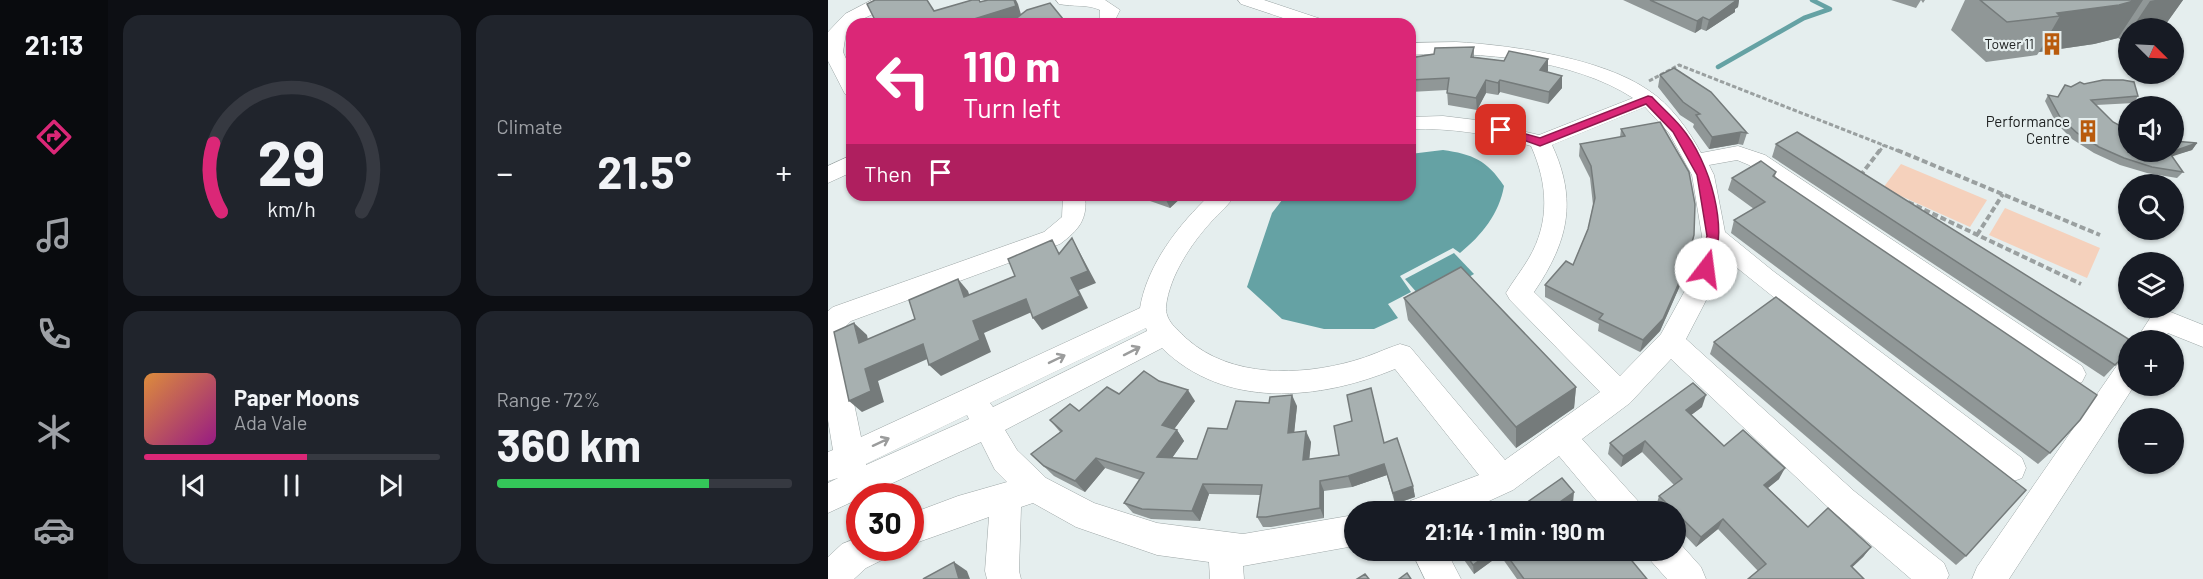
<!DOCTYPE html>
<html lang="en">
<head>
<meta charset="utf-8">
<style>
  :root { --surface:#171b24; --page:#20242c; --text:#f1f3f6; --muted:#9ea1a6; --line:#363941; --accent:#db2777 }
  body { margin:0; font-family:Barlow,sans-serif; background:var(--page); color:var(--text); height:100vh; display:flex; flex-direction:column; font-size:22px; white-space:nowrap }
  * { box-sizing:border-box; margin:0 }
  p { font-size:20px; color:var(--muted) }
  .icon { flex:none; width:33px; height:33px; fill:none; stroke:currentColor; stroke-width:2; stroke-linecap:round; stroke-linejoin:round }
  .map { position:relative; flex:1; overflow:hidden }
  .drawer { display:flex; flex-direction:column; gap:15px; padding:15px; background:#0d0f14; width:720px }
  .drawer>* { flex:none }
  .hud { position:absolute; left:18px; top:18px; width:570px; height:183px; border-radius:18px; box-shadow:0 2px 4px #0004; background:#db2777; color:#fff; overflow:hidden }
  .needle { width:39px; rotate:114deg }
  .tools { position:absolute; left:1290px; top:18px; display:grid; gap:12px }
  .tools a { display:grid; place-items:center; width:66px; height:66px; border-radius:50%; background:var(--surface); box-shadow:0 2px 4px #0004; font-size:30px }
  .speed { position:absolute; left:18px; top:483px; display:flex; gap:12px; font-size:30px; font-weight:700; text-align:center }
  .speed>* { display:grid; place-content:center; width:78px; height:78px; border-radius:50%; background:var(--surface); box-shadow:0 2px 4px #0004; line-height:1 }
  .speed .limit { border:9px solid #d22; background:#fff; color:#111 }
  .pin { position:absolute; display:grid; place-items:center; width:51px; height:51px; color:#fff; margin:-26px; border-radius:12px; box-shadow:0 3px 9px #0006 }
  .me { position:absolute; width:66px; margin:-33px; rotate:15deg; stroke-linejoin:round; filter:drop-shadow(0 0 4px #0008) }
  .turn { display:flex; align-items:center; gap:21px; height:126px; padding:0 18px; font-size:27px }
  .turn .icon { width:78px; height:78px; stroke-width:2.5 }
  .turn b { display:block; font-size:42px; line-height:51px }
  .then { display:flex; align-items:center; height:57px; padding:0 18px; background:#0003; gap:12px; font-size:22px }
  .big { font-size:45px; font-weight:700; line-height:1.1 }
  .drawer .tile { flex:1; display:flex; flex-direction:column; justify-content:center; gap:9px; min-width:0; padding:0 21px; border-radius:18px; background:var(--page) }
  .drawer .dial { align-items:center; gap:0 }
  .dial svg { height:156px; overflow:visible; fill:none; stroke:var(--line); stroke-width:7; stroke-linecap:round; text-anchor:middle }
  .dial text { fill:var(--text); stroke:none }
  .song { display:flex; align-items:center; gap:18px }
  .cover { width:72px; height:72px; border-radius:9px; background:linear-gradient(135deg,hsl(30 70% 55%),hsl(310 70% 35%)) }
  .played { height:6px; border-radius:3px; background:linear-gradient(90deg,var(--accent) 55%,var(--line) 55%) }
  .keys { display:flex; justify-content:space-around; direction:ltr }
  .heat { display:flex; justify-content:space-between; align-items:center; font-size:33px; direction:ltr }
  .charge { height:9px; border-radius:4px; background:linear-gradient(90deg,#34c759 72%,var(--line) 0) }
  .drawer .tiles { flex:1; display:grid; gap:15px; grid-template-columns:repeat(2,1fr) }
  .trip { position:absolute; left:516px; top:501px; width:342px; height:60px; border-radius:30px; background:var(--surface); box-shadow:0 2px 4px #0004; font-weight:700; line-height:60px; text-align:center }
  main { display:flex; flex:1; min-height:0 }
  .tab-bar { display:flex; flex-direction:column; width:108px; justify-content:space-around; align-items:center; background:#090b0e; color:var(--muted) }
  .tab-bar .icon { width:42px; height:42px }
  .tab-bar .selected { color:var(--accent) }
  .tab-bar b { font-size:27px; color:var(--text) }
  .map>svg:first-child { display:block }
  .green { fill:#f5d1bc }
  .water { fill:#65a2a4 }
  .lines { fill:none; stroke-linecap:round; stroke-linejoin:round }
  .stream { stroke:#65a2a4; stroke-width:4.5 }
  .minor-casing { stroke:#9da6a6; stroke-width:1 }
  .path-far1 { stroke:#9aa0a0; stroke-width:3; stroke-dasharray:4.5 2; stroke-linecap:butt }
  .path { stroke:#9aa0a0; stroke-width:4; stroke-dasharray:6 3; stroke-linecap:butt }
  .minor { fill:#fff; fill-rule:evenodd }
  .wall { fill:#909797 }
  .shaded-wall { fill:#757b7b }
  .building { fill:#a7b0b0; stroke:#757b7b; stroke-width:1.5 }
  .oneway { stroke:#9b9c9c }
  .route { fill:#db2777; stroke:#8e194d; stroke-width:1.5 }
  .labels { text-anchor:middle; stroke-width:4.5; stroke-linejoin:round; paint-order:stroke }
  .far-poi-label { font-size:14px; fill:#202323; stroke:#e5eeee; text-anchor:end }
  .poi-label { font-size:15px; fill:#202323; stroke:#e5eeee; text-anchor:end }
</style>
</head>
<body>
<main>
<nav class="tab-bar">
<b>21:13</b>
<svg class="icon selected" aria-label="directions" viewBox="0 0 24 24"><path d="M12 3l9 9-9 9-9-9zM9 14v-3h6M13 9l2 2-2 2"/></svg>
<svg class="icon" aria-label="music" viewBox="0 0 24 24"><path d="M9 18V5l10-2v13"/><circle cx="6" cy="18" r="3"/><circle cx="16" cy="16" r="3"/></svg>
<svg class="icon" aria-label="phone" viewBox="0 0 24 24"><path d="M5 4h4l2 5-3 2q2 4 5 5l2-3 5 2v4C11 20 4 13 5 4z"/></svg>
<svg class="icon" aria-label="climate" viewBox="0 0 24 24"><path d="M12 3v18M4 7l16 10M4 17L20 7"/></svg>
<svg class="icon" aria-label="car" viewBox="0 0 24 24"><path d="M5 17H2v-5l4-1 3-4h7l3 4 3 1v5h-3M9 17h6M6 11h13"/><circle cx="7" cy="17" r="2"/><circle cx="17" cy="17" r="2"/></svg>
</nav>
<section class="drawer">
<div class="tiles">
<div class="tile dial"><svg viewBox="0 0 100 80">
<path d="M14 69A42 42 0 1 1 86 69"/>
<path d="M14 69A42 42 0 0 1 10 34" stroke="#db2777"/>
<text x="50" y="56" font-size="32" font-weight="700">29</text>
<text x="50" y="72" font-size="11">km/h</text>
</svg></div>
<div class="tile"><p>Climate</p>
<div class="heat"><a>−</a><b class="big">21.5°</b><a>+</a></div>
</div>
<div class="tile">
<div class="song"><i class="cover"></i><div><b>Paper Moons</b><p>Ada Vale</p></div></div>
<div class="played"></div>
<div class="keys"><svg class="icon" aria-label="previous" viewBox="0 0 24 24"><path d="M18 5L8 12l10 7zM5 5v14"/></svg><svg class="icon" aria-label="pause" viewBox="0 0 24 24"><path d="M8 5v14M16 5v14"/></svg><svg class="icon" aria-label="next" viewBox="0 0 24 24"><path d="M6 5l10 7-10 7zM19 5v14"/></svg></div>
</div>
<div class="tile"><p>Range · 72%</p><b class="big">360 km</b><div class="charge"></div></div>
</div>
</section>
<div class="map">
<svg width="1375" height="579" viewBox="0 0 1375 579">
  <rect width="100%" height="100%" fill="#e5eeee"/>
  <g class="green">
    <polygon points="1073,164 1159,200 1142,227 1055,188"/>
    <polygon points="1177,208 1272,248 1259,278 1161,235"/>
  </g>
  <g class="water">
    <path d="M615,150C644,154 659,160 676,186C671,214 654,235 632,253L625,248L572,276L583,292L560,304L570,318L546,329H496L454,319L419,287L444,213L458,195H582V154Z"/>
    <polygon points="626,253 646,274 597,302 577,279"/>
  </g>
  <g class="lines">
    <polyline class="stream" points="890,67 976,18 1002,9 984,0"/>
    <g class="minor-casing">
      <g id="minor">
        <polygon points="44,0 69,0 66,4 24,24 18,33 15,52 24,72 24,96 17,94 0,61 0,32 17,14"/>
        <path d="M228,0H277L292,10L285,24H267L272,17V10C259,4 245,7 231,4Z"/>
        <polygon points="410,0 436,0 496,20 499,24 473,24 413,4"/>
        <path d="M628,42C683,45 774,58 820,90C843,105 860,129 873,153L910,146L937,155L1254,366L1258,374L1254,382L1244,386L1234,382L921,165L909,160L881,165L886,175L897,232L945,271L1194,458L1198,468L1194,478L1183,482L1172,478L893,255L886,285L858,339L1026,491L1116,563L1121,575L1119,579H1083L1004,511L843,359L802,403L754,439L810,501L815,512H778L731,456L685,490L637,512H577L582,501L651,475L567,369C492,400 397,410 334,348L177,430L189,450L218,478L266,503L329,523L415,534L526,515V546L415,566L416,579H382L381,562L329,555L248,527L205,503L193,507L191,571L193,579H159L157,571L161,517L82,545V514L130,496L179,482L167,470L153,442L0,513V483L10,478L0,481V452L5,450L0,420V311L5,307L216,232L234,217L235,195H257C260,219 251,230 232,244L23,321L15,329L13,341L33,437L312,308C319,265 351,224 382,195H407C401,205 391,213 383,222C363,244 342,275 338,306C337,321 349,329 359,339C403,378 472,376 525,361C541,357 556,349 572,344L582,347L677,460L772,392L682,300L678,293C685,281 694,270 701,258C722,222 720,184 703,146C663,134 624,128 582,129V117L615,116L648,120L711,135L805,98C745,59 652,51 582,55V43ZM817,107L841,133L864,175L874,236L860,285L833,334L792,376L706,292C740,242 750,201 724,145ZM318,328L319,331L165,407L162,403ZM139,415L141,419L38,465V464Z"/>
        <polygon points="24,155 24,172 0,183 0,166"/>
        <polygon points="1335,309 1375,325 1375,347 1340,333 1335,340 1308,340 1326,312"/>
        <polygon points="1300,360 1300,386 1306,386 1181,579 1144,579 1149,567 1290,364"/>
        <polygon points="32,537 32,548 60,548 56,559 38,568 26,579 0,579 0,557 14,544"/>
        <polygon points="848,539 873,567 878,579 839,579 823,561 819,550 848,550"/>
        <polygon points="583,550 618,550 633,579 597,579"/>
      </g>
    </g>
    <g class="path-far1">
      <polyline points="821,81 851,65 1073,152"/>
      <polyline points="1051,152 1056,145"/>
    </g>
    <g class="path">
      <polyline points="1069,150 1272,235"/>
      <polyline points="1032,176 1052,150"/>
      <polyline points="1080,202 1253,284"/>
      <polyline points="1149,235 1175,194"/>
    </g>
    <use href="#minor" class="minor"/>
  </g>
  <g class="wall">
    <polygon points="795,0 911,0 910,7 907,9 907,12 878,31 873,29 867,33"/>
    <polygon points="1063,0 1097,0 1095,3 1093,0 1088,8"/>
    <polygon points="1137,0 1355,0 1335,28 1300,28 1300,39 1296,41 1290,38 1266,44 1211,52 1209,55 1158,62 1123,30"/>
    <polygon points="646,47 646,57 676,61 720,59 719,72 734,76 734,88 720,104 672,92 670,95 658,93 649,110 620,105 619,90 582,92 582,58"/>
    <polygon points="832,75 919,133 915,145 910,144 881,149 865,127 866,124 852,115 830,87"/>
    <polygon points="1256,84 1310,96 1306,103 1268,105 1300,152 1369,143 1364,150 1343,156 1355,172 1349,178 1319,173 1292,165 1266,153 1244,139 1228,123 1217,101 1220,95 1230,97 1237,85 1243,87"/>
    <polygon points="793,129 866,235 854,281 832,331 812,352 770,331 771,324 717,297 717,285 745,265 760,229 765,205 762,178 751,156 752,144 792,137"/>
    <polygon points="948,144 1300,352 1276,377 944,157"/>
    <polygon points="948,172 947,176 1222,453 1210,464 903,233 906,220 926,209 900,190 904,178"/>
    <polygon points="305,195 356,195 342,208"/>
    <polygon points="576,298 748,387 746,408 688,448 580,320"/>
    <polygon points="886,342 1138,556 1128,565 882,354"/>
    <polygon points="367,401 346,429 349,430 356,441 344,458 369,459 399,429 469,406 466,432 483,442 481,460 511,455 557,443 585,486 587,497 567,504 559,475 524,487 496,491 496,518 443,527 435,527 429,517 432,495 381,494 372,521 323,519 305,513 296,503 312,480 277,468 257,492 226,476 203,454 232,432 222,420 251,411"/>
    <polygon points="874,407 863,415 896,446 951,479 940,488 980,527 1043,547 1035,557 1024,567 930,571 890,529 868,547 848,526 848,512 834,512 828,506 831,496 846,485 814,452 793,467 780,454 782,443"/>
    <polygon points="633,550 755,550 758,553 819,579 689,579 672,555 646,574 634,557"/>
  </g>
  <g class="shaded-wall">
    <polygon points="186,0 188,0 190,4 194,18 175,24 130,24"/>
    <polygon points="907,0 911,0 910,7 907,9 907,12 878,31 881,20"/>
    <polygon points="1309,0 1315,0 1290,38 1266,44 1211,52 1232,16 1229,13"/>
    <polygon points="1327,0 1355,0 1335,28 1304,28 1322,1"/>
    <polygon points="875,17 873,29 867,33 869,21"/>
    <polygon points="235,19 237,24 220,24"/>
    <polygon points="1300,33 1300,39 1296,41"/>
    <polygon points="720,59 720,71 712,82 712,70"/>
    <polygon points="734,76 734,88 720,104 721,92"/>
    <polygon points="658,80 658,93 649,110 648,98"/>
    <polygon points="672,80 672,92 670,95 670,83"/>
    <polygon points="913,132 910,144 881,149 884,137"/>
    <polygon points="1369,143 1364,150 1336,159 1341,152"/>
    <polygon points="337,195 356,195 342,208 336,196"/>
    <polygon points="866,235 854,281 832,331 812,352 815,340"/>
    <polygon points="244,238 251,251 268,283 251,290 260,308 214,330 205,318 243,278"/>
    <polygon points="130,279 140,291 146,309 136,297"/>
    <polygon points="198,299 206,311 156,333 163,352 113,376 101,365 145,321"/>
    <polygon points="26,323 39,335 43,354 31,343"/>
    <polygon points="95,344 106,356 50,381 56,402 34,412 21,401 37,369"/>
    <polygon points="748,387 746,408 688,448 688,427"/>
    <polygon points="360,390 367,401 341,436 334,425"/>
    <polygon points="464,395 469,406 465,444 460,433"/>
    <polygon points="878,395 874,407 855,421 858,410"/>
    <polygon points="349,430 356,441 337,468 329,457"/>
    <polygon points="478,431 483,442 480,471 475,460"/>
    <polygon points="817,441 814,452 793,467 795,456"/>
    <polygon points="268,458 277,468 257,492 247,481"/>
    <polygon points="556,464 559,475 524,487 520,476"/>
    <polygon points="957,468 951,479 931,495 936,485"/>
    <polygon points="492,481 496,491 496,518 492,508"/>
    <polygon points="375,484 381,494 372,521 364,511"/>
    <polygon points="585,486 587,497 567,504 565,493"/>
    <polygon points="746,492 745,503 732,512 722,512 722,509"/>
    <polygon points="895,519 890,529 868,547 873,537"/>
    <polygon points="1043,547 1035,557 1015,576 1023,566"/>
    <polygon points="665,550 672,550 672,555 646,574 645,565"/>
    <polygon points="126,562 139,571 142,579 131,579"/>
  </g>
  <g class="building">
    <polygon points="47,0 99,0 106,11 144,0 151,0 152,2 160,0 186,0 188,6 130,24 49,24 39,4"/>
    <polygon points="822,0 909,0 881,20 875,17 869,21"/>
    <polygon points="1152,0 1309,0 1291,5 1229,13 1232,16 1179,22"/>
    <polygon points="222,3 235,19 220,24 181,24 199,10"/>
    <polygon points="646,47 643,57 676,61 681,51 720,59 712,70 734,76 721,92 672,80 670,83 658,80 648,98 619,93 621,78 582,80 582,58 606,54 607,48"/>
    <polygon points="846,68 883,92 919,133 913,132 884,137 868,115 872,114 855,102 832,75"/>
    <polygon points="1275,80 1295,80 1306,82 1310,96 1263,100 1285,122 1300,130 1300,152 1344,152 1341,152 1355,172 1324,167 1296,158 1271,147 1249,133 1232,117 1220,95 1230,97 1237,85 1243,87 1252,82 1256,84"/>
    <polygon points="832,122 861,172 867,204 866,235 857,269 835,319 815,340 771,319 775,314 717,285 738,261 745,265 760,229 767,198 763,166 752,144 797,136 793,129"/>
    <polygon points="969,132 1302,340 1300,340 1300,352 1287,365 948,144"/>
    <polygon points="1346,141 1369,143 1346,151"/>
    <polygon points="933,161 948,172 945,176 1269,395 1252,420 1222,453 906,220 937,202 904,178"/>
    <polygon points="244,238 260,271 243,278 252,296 205,318 198,299 145,321 152,340 101,365 95,344 37,369 43,391 21,401 6,332 26,323 31,343 87,319 81,300 130,279 136,297 187,276 180,259 224,240 231,254"/>
    <polygon points="633,267 748,387 688,427 576,298"/>
    <polygon points="948,297 1198,490 1138,556 886,342"/>
    <polygon points="316,371 331,381 360,390 334,425 349,430 329,457 369,459 380,428 399,429 408,401 441,403 442,397 464,395 460,433 478,431 475,460 511,455 506,426 524,421 519,395 543,388 556,443 569,438 585,486 565,493 556,464 520,476 492,481 492,508 438,517 429,517 434,485 375,484 364,511 314,509 296,503 316,473 268,458 247,481 216,466 203,454 234,431 222,420 242,404 251,411 279,387 291,394"/>
    <polygon points="865,383 878,395 858,410 896,446 915,430 957,468 936,485 980,527 1000,508 1043,547 1023,566 1036,579 920,579 938,564 895,519 873,537 831,496 854,479 817,441 795,456 782,443"/>
    <polygon points="734,478 746,492 722,509 724,512 685,512"/>
    <polygon points="635,550 665,550 645,565"/>
    <polygon points="675,550 755,550 758,553 761,550 795,550 819,579 696,579"/>
    <polygon points="126,562 131,579 95,579"/>
    <polygon points="579,573 583,579 571,579"/>
    <polygon points="537,574 541,579 529,579"/>
  </g>
  <defs><path id="oneway-shaft" d="M-6 0H5M1.5-3L5.5 0L1.5 3" fill="none" stroke-width="1.6" stroke-linecap="round" stroke-linejoin="round" transform="scale(1.5)"/></defs>
  <g class="oneway">
    <use href="#oneway-shaft" transform="translate(304 351) rotate(-27)"/>
    <use href="#oneway-shaft" transform="translate(229 359) rotate(-26)"/>
    <use href="#oneway-shaft" transform="translate(53 442) rotate(-25)"/>
  </g>
  <path class="route" d="M820,96L824,97C833,107 844,116 853,127C882,161 903,231 882,272L878,274L871,269L879,236L869,175L845,132L818,104L712,146L667,130L673,127L712,138Z"/>
  <defs>
    <g id="building-bare" transform="scale(1.8)"><path d="M-4-6H4V6H1V3H-1V6H-4ZM-2.5-4.3h1.7v1.8h-1.7ZM.8-4.3h1.7v1.8H.8ZM-2.5-1h1.7V.8h-1.7ZM.8-1h1.7V.8H.8Z" fill="#b95b0d" stroke="#e5eeee" stroke-width="2.5" paint-order="stroke"/></g>
  </defs>
  <g fill-rule="evenodd">
    <use href="#building-bare" x="1224" y="44"/>
    <use href="#building-bare" x="1260" y="131"/>
  </g>
  <g class="labels">
    <g class="far-poi-label">
      <text x="1206" y="49">Tower 11</text>
    </g>
    <g class="poi-label">
      <text x="1242" y="127">Performance<tspan x="1242" dy="17">Centre</tspan></text>
    </g>
  </g>
</svg>
<div class="tools">
<a><svg class="needle" viewBox="-14 -14 28 28"><path d="M0-13l5 13h-10z" fill="#e53935"/><path d="M0 13l5-13h-10z" fill="#9ea1a6"/></svg></a>
<a><svg class="icon" aria-label="sound" viewBox="0 0 24 24"><path d="M4 9h4l5-4v14l-5-4H4zM17 9q2 3 0 6"/></svg></a>
<a><svg class="icon" aria-label="search" viewBox="0 0 24 24"><circle cx="10" cy="10" r="6"/><path d="M15 15l6 6"/></svg></a>
<a><svg class="icon" aria-label="layers" viewBox="0 0 24 24"><path d="M12 4l9 5-9 5-9-5zM3 14l9 5 9-5"/></svg></a>
<a>+</a>
<a>−</a>
</div>
<div class="speed"><div class="limit">30</div></div>
<div class="pin" style="left:673px;top:130px;background:#d93025"><svg class="icon" aria-label="arrive" viewBox="0 0 24 24"><path d="M6 21V4h12l-3 4 3 4H6"/></svg></div>
<svg class="me" style="left:878px;top:269px" viewBox="-20 -20 40 40"><circle r="19" fill="#fff"/><path d="M0-13L10 11 0 6-10 11z" fill="#db2777"/></svg>
<div class="trip">21:14 · 1 min · 190 m</div>
<div class="hud">
<div class="turn"><svg class="icon" aria-label="left" viewBox="0 0 24 24"><path d="M17 20v-9H6M10 6l-5 5 5 5"/></svg><div><b>110 m</b>Turn left</div></div>
<div class="then">Then<svg class="icon" aria-label="arrive" viewBox="0 0 24 24"><path d="M6 21V4h12l-3 4 3 4H6"/></svg></div>
</div>
</div>
</main>
</body>
</html>
